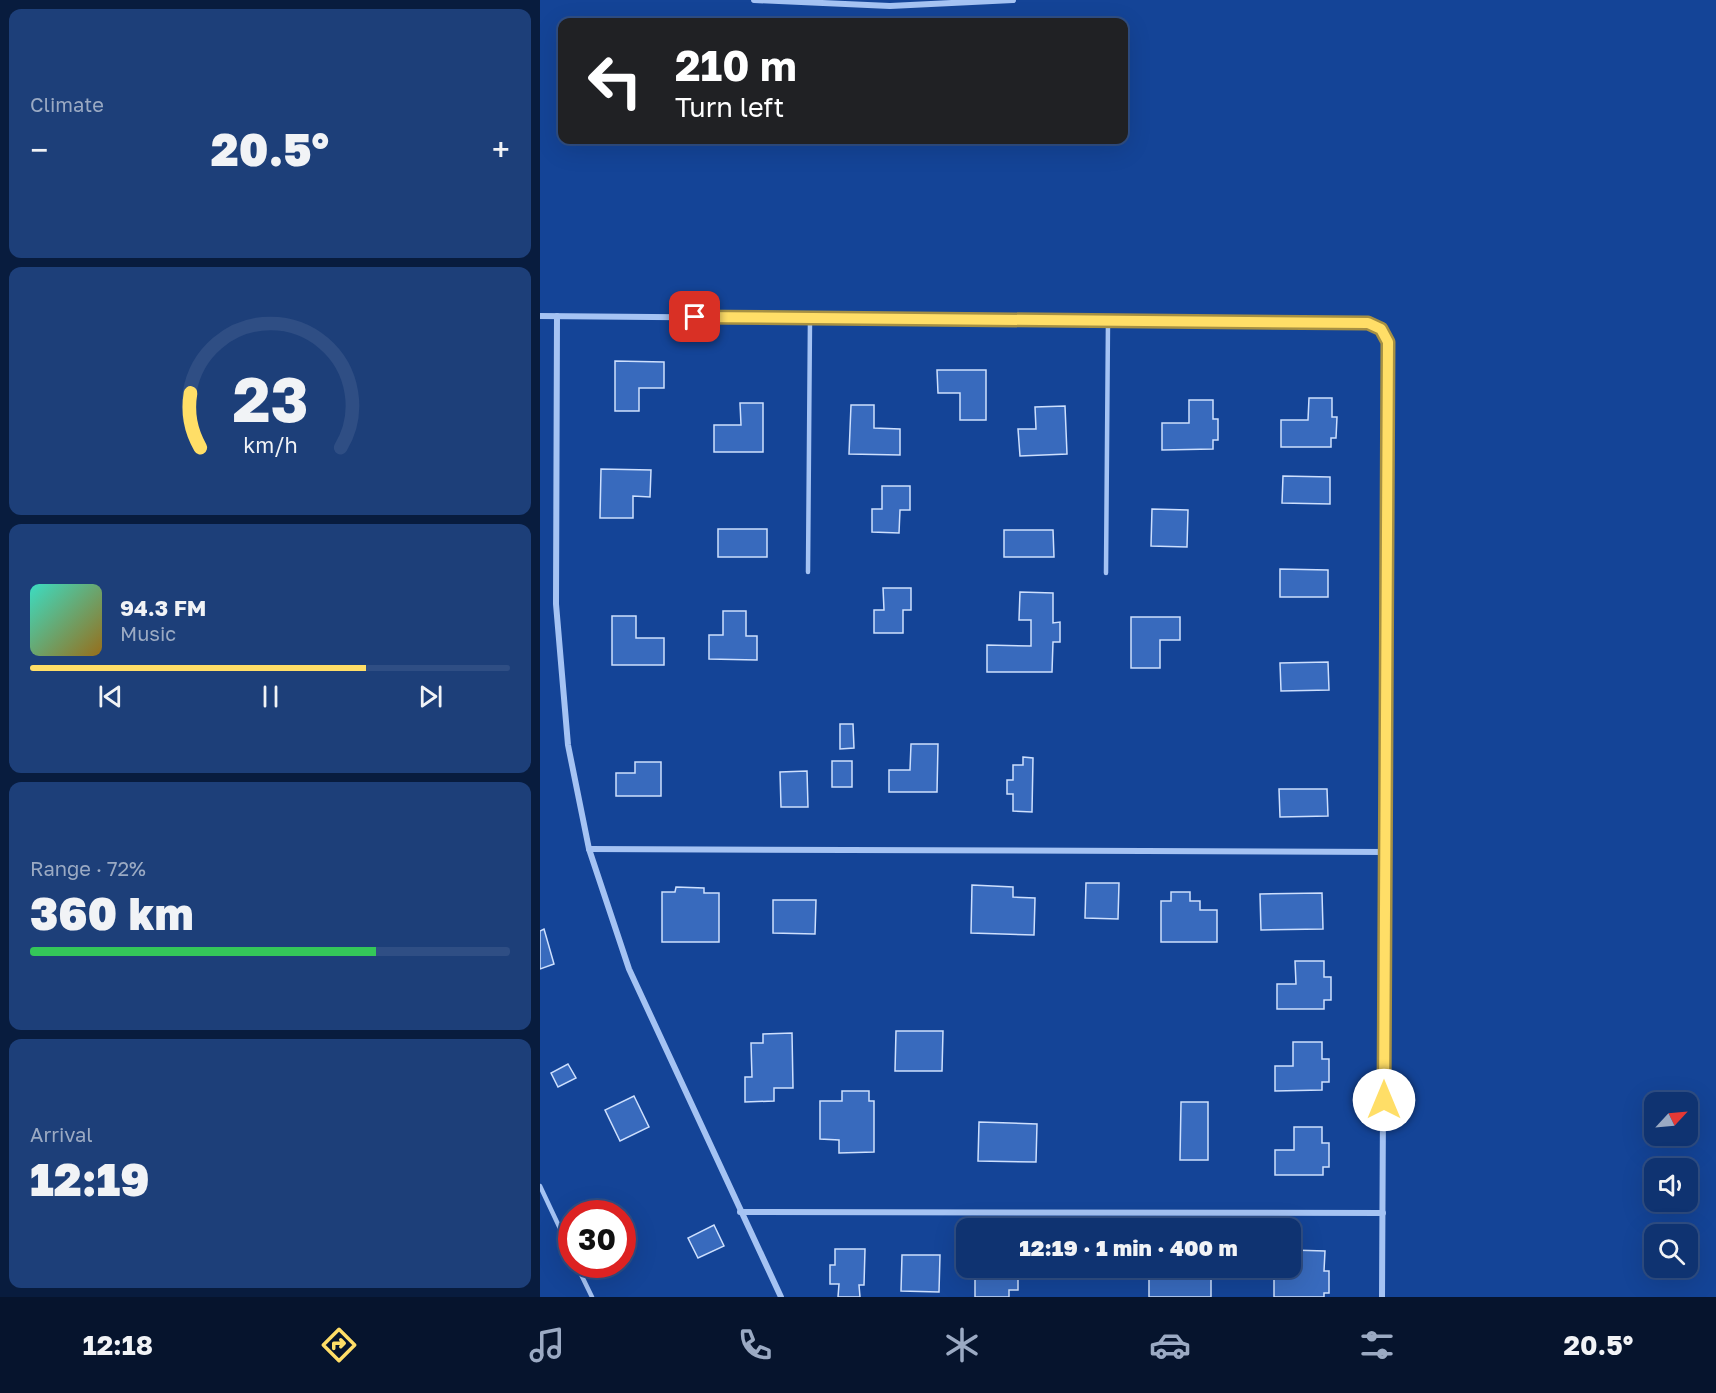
<!DOCTYPE html>
<html lang="en">
<head>
<meta charset="utf-8">
<style>
  :root { --surface:#0f3371; --page:#1d3f79; --text:#f1f3f6; --muted:#9baac3; --line:#2f4e84; --accent:#ffde67 }
  body { margin:0; font-family:"Golos Text",sans-serif; background:var(--page); color:var(--text); height:100vh; display:flex; flex-direction:column; font-size:22px; white-space:nowrap }
  * { box-sizing:border-box; margin:0 }
  p { font-size:20px; color:var(--muted) }
  .icon { flex:none; width:33px; height:33px; fill:none; stroke:currentColor; stroke-width:2; stroke-linecap:round; stroke-linejoin:round }
  .map { position:relative; flex:1; overflow:hidden }
  .drawer { display:flex; flex-direction:column; gap:9px; padding:9px; background:#081c3e; width:540px }
  .drawer>* { flex:none }
  .banner { position:absolute; left:18px; top:18px; width:570px; height:126px; border-radius:12px; box-shadow:0 6px 24px #0002,0 0 0 2px var(--line); background:#202124; color:#fff; overflow:hidden }
  .needle { width:39px; rotate:64deg }
  .fabs { position:absolute; left:1104px; top:1092px; display:grid; gap:12px }
  .fabs a { display:grid; place-items:center; width:54px; height:54px; border-radius:12px; background:var(--surface); box-shadow:0 6px 24px #0002,0 0 0 2px var(--line); font-size:30px }
  .speed { position:absolute; left:18px; top:1200px; display:flex; gap:12px; font-size:30px; font-weight:700; text-align:center }
  .speed>* { display:grid; place-content:center; width:78px; height:78px; border-radius:50%; background:var(--surface); box-shadow:0 6px 24px #0002,0 0 0 2px var(--line); line-height:1 }
  .speed .limit { border:9px solid #d22; background:#fff; color:#111 }
  .pin { position:absolute; display:grid; place-items:center; width:51px; height:51px; color:#fff; margin:-26px; border-radius:12px; box-shadow:0 3px 9px #0006 }
  .me { position:absolute; width:66px; margin:-33px; rotate:0deg; stroke-linejoin:round; filter:drop-shadow(0 0 4px #0008) }
  .turn { display:flex; align-items:center; gap:21px; height:126px; padding:0 18px; font-size:27px }
  .turn .icon { width:78px; height:78px; stroke-width:2.5 }
  .turn b { display:block; font-size:42px; line-height:51px }
  .big { font-size:45px; font-weight:800; line-height:1.1 }
  .drawer .widget { flex:1; display:flex; flex-direction:column; justify-content:center; gap:9px; min-width:0; padding:0 21px; border-radius:12px; background:var(--page) }
  .drawer .dial { align-items:center; gap:0 }
  .dial svg { height:156px; overflow:visible; fill:none; stroke:var(--line); stroke-width:7; stroke-linecap:round; text-anchor:middle }
  .dial text { fill:var(--text); stroke:none }
  .song { display:flex; align-items:center; gap:18px }
  .cover { width:72px; height:72px; border-radius:9px; background:linear-gradient(135deg,hsl(170 70% 55%),hsl(40 70% 35%)) }
  .played { height:6px; border-radius:3px; background:linear-gradient(90deg,var(--accent) 70%,var(--line) 70%) }
  .keys { display:flex; justify-content:space-around; direction:ltr }
  .heat { display:flex; justify-content:space-between; align-items:center; font-size:33px; direction:ltr }
  .charge { height:9px; border-radius:4px; background:linear-gradient(90deg,#34c759 72%,var(--line) 0) }
  .trip { position:absolute; left:416px; top:1218px; width:345px; height:60px; border-radius:12px; background:var(--surface); box-shadow:0 6px 24px #0002,0 0 0 2px var(--line); font-weight:800; line-height:60px; text-align:center }
  .dock { display:flex; height:96px; justify-content:space-around; align-items:center; background:#06142d; color:var(--muted) }
  .dock .icon { width:42px; height:42px }
  .dock .on { color:var(--accent) }
  .dock b { font-size:27px; color:var(--text) }
  main { display:flex; flex:1; min-height:0 }
  .map>svg:first-child { display:block }
  .building { fill:#386abd; stroke:#cddffd; stroke-width:1.5 }
  .lines { fill:none; stroke-linecap:round; stroke-linejoin:round }
  .lane { stroke:#a5c3f3; stroke-width:4.5 }
  .street { stroke:#a5c3f3; stroke-width:6 }
  .route-casing { stroke:#a69043; stroke-width:15 }
  .route { stroke:#ffde67; stroke-width:10 }
</style>
</head>
<body>
<main>
<section class="drawer">
<div class="widget"><p>Climate</p>
<div class="heat"><a>−</a><b class="big">20.5°</b><a>+</a></div>
</div>
<div class="widget dial"><svg viewBox="0 0 100 80">
<path d="M14 69A42 42 0 1 1 86 69"/>
<path d="M14 69A42 42 0 0 1 9 41" stroke="#ffde67"/>
<text x="50" y="56" font-size="32" font-weight="700">23</text>
<text x="50" y="72" font-size="11">km/h</text>
</svg></div>
<div class="widget">
<div class="song"><i class="cover"></i><div><b>94.3 FM</b><p>Music</p></div></div>
<div class="played"></div>
<div class="keys"><svg class="icon" aria-label="previous" viewBox="0 0 24 24"><path d="M18 5L8 12l10 7zM5 5v14"/></svg><svg class="icon" aria-label="pause" viewBox="0 0 24 24"><path d="M8 5v14M16 5v14"/></svg><svg class="icon" aria-label="next" viewBox="0 0 24 24"><path d="M6 5l10 7-10 7zM19 5v14"/></svg></div>
</div>
<div class="widget"><p>Range · 72%</p><b class="big">360 km</b><div class="charge"></div></div>
<div class="widget"><p>Arrival</p><b class="big">12:19</b></div>
</section>
<div class="map">
<svg width="1176" height="1297" viewBox="0 0 1176 1297">
  <rect width="100%" height="100%" fill="#144497"/>
  <g class="building">
    <polygon points="75,361 124,362 124,388 99,388 99,411 75,411"/>
    <polygon points="397,370 446,370 446,420 420,420 420,393 398,393"/>
    <polygon points="769,398 792,398 792,417 797,417 796,438 791,438 791,447 741,447 741,420 768,420"/>
    <polygon points="649,400 673,400 673,419 678,419 678,440 673,440 673,449 622,450 622,423 649,423"/>
    <polygon points="200,403 223,403 223,452 174,452 174,425 201,425"/>
    <polygon points="311,405 334,405 334,428 360,429 360,455 309,454"/>
    <polygon points="525,406 527,454 480,456 478,429 496,429 495,407"/>
    <polygon points="61,469 111,470 110,497 93,496 93,518 60,518"/>
    <polygon points="743,476 790,477 790,504 742,503"/>
    <polygon points="342,486 370,486 370,510 360,510 359,533 332,532 332,509 342,509"/>
    <polygon points="612,509 648,510 647,547 611,546"/>
    <rect x="178" y="529" width="49" height="28"/>
    <polygon points="464,530 513,530 514,557 464,557"/>
    <polygon points="740,569 788,570 788,597 740,597"/>
    <polygon points="343,588 371,588 371,610 363,610 363,633 334,633 334,610 344,610"/>
    <polygon points="480,592 513,593 513,623 520,622 520,642 513,642 512,672 447,672 447,645 491,646 491,620 479,620"/>
    <polygon points="183,611 206,611 206,636 217,636 217,660 169,659 169,635 183,635"/>
    <polygon points="72,616 96,616 96,638 124,638 124,665 72,665"/>
    <polygon points="591,617 640,617 640,640 620,640 620,668 591,668"/>
    <polygon points="788,662 789,690 741,691 740,663"/>
    <polygon points="300,724 313,724 314,748 300,749"/>
    <polygon points="371,744 398,744 397,792 349,792 349,770 370,770"/>
    <polygon points="483,757 493,758 492,812 473,811 473,794 467,794 467,780 473,780 473,765 483,765"/>
    <rect x="292" y="761" width="20" height="26"/>
    <polygon points="95,762 121,762 121,796 76,796 76,773 95,773"/>
    <polygon points="267,771 268,807 241,807 240,772"/>
    <polygon points="739,789 787,789 788,816 740,817"/>
    <polygon points="546,883 579,883 578,919 545,918"/>
    <polygon points="432,885 473,887 473,897 495,898 494,935 431,933"/>
    <polygon points="136,887 164,888 164,893 179,893 179,942 122,942 122,892 135,892"/>
    <polygon points="631,892 650,892 650,901 660,901 660,910 677,910 677,942 621,942 621,901 631,901"/>
    <polygon points="782,893 783,929 721,930 720,894"/>
    <polygon points="233,900 276,900 275,934 233,933"/>
    <polygon points="4,929 14,964 0,969 0,931"/>
    <polygon points="755,961 784,961 784,977 791,977 791,1000 784,1000 784,1009 737,1009 737,984 756,984"/>
    <polygon points="356,1031 403,1031 402,1071 355,1071"/>
    <polygon points="252,1033 253,1088 234,1088 234,1101 205,1102 205,1077 212,1077 211,1043 223,1043 223,1034"/>
    <polygon points="753,1042 782,1042 782,1059 789,1059 789,1082 782,1082 782,1090 735,1091 735,1066 753,1066"/>
    <polygon points="28,1064 36,1078 18,1087 11,1073"/>
    <polygon points="302,1091 329,1091 329,1101 334,1101 334,1152 299,1153 299,1140 280,1139 280,1101 302,1101"/>
    <polygon points="94,1096 109,1127 80,1141 65,1110"/>
    <polygon points="641,1102 668,1102 668,1160 640,1160"/>
    <polygon points="439,1122 497,1124 496,1162 438,1161"/>
    <polygon points="754,1127 782,1127 782,1143 789,1143 789,1167 783,1167 783,1175 735,1175 735,1150 754,1150"/>
    <polygon points="174,1225 184,1246 158,1258 148,1238"/>
    <polygon points="295,1249 325,1249 324,1285 319,1285 320,1297 298,1297 299,1284 290,1284 290,1265 295,1265"/>
    <polygon points="751,1250 785,1251 784,1271 789,1271 789,1293 784,1293 784,1297 734,1297 734,1271 751,1272"/>
    <polygon points="362,1255 400,1255 399,1292 361,1291"/>
    <polygon points="435,1268 478,1268 478,1290 469,1290 469,1297 435,1297"/>
    <polygon points="632,1268 671,1269 671,1297 609,1297 609,1269"/>
  </g>
  <g class="lines">
    <g class="lane">
      <polyline points="268,572 270,318"/>
      <polyline points="566,573 568,320"/>
      <polyline points="0,1186 32,1254"/>
      <polyline points="36,1264 52,1297"/>
    </g>
    <g class="street">
      <polyline points="214,0 350,6 473,0"/>
      <polyline points="0,316 828,323 841,329 847,342 842,1297"/>
      <polyline points="17,316 16,604 28,745 49,849 89,969 241,1297"/>
      <polyline points="49,849 846,852"/>
      <polyline points="200,1212 843,1213"/>
    </g>
  </g>
  <g class="lines">
    <g class="route-casing">
      <polyline id="route" points="155,317 828,323 841,329 848,342 844,1100"/>
    </g>
    <use href="#route" class="route"/>
  </g>
</svg>
<div class="fabs">
<a><svg class="needle" viewBox="-14 -14 28 28"><path d="M0-13l5 13h-10z" fill="#e53935"/><path d="M0 13l5-13h-10z" fill="#9baac3"/></svg></a>
<a><svg class="icon" aria-label="sound" viewBox="0 0 24 24"><path d="M4 9h4l5-4v14l-5-4H4zM17 9q2 3 0 6"/></svg></a>
<a><svg class="icon" aria-label="search" viewBox="0 0 24 24"><circle cx="10" cy="10" r="6"/><path d="M15 15l6 6"/></svg></a>
</div>
<div class="speed"><div class="limit">30</div></div>
<div class="pin" style="left:155px;top:317px;background:#d93025"><svg class="icon" aria-label="arrive" viewBox="0 0 24 24"><path d="M6 21V4h12l-3 4 3 4H6"/></svg></div>
<svg class="me" style="left:844px;top:1100px" viewBox="-20 -20 40 40"><circle r="19" fill="#fff"/><path d="M0-13L10 11 0 6-10 11z" fill="#ffde67"/></svg>
<div class="trip">12:19 · 1 min · 400 m</div>
<div class="banner">
<div class="turn"><svg class="icon" aria-label="left" viewBox="0 0 24 24"><path d="M17 20v-9H6M10 6l-5 5 5 5"/></svg><div><b>210 m</b>Turn left</div></div>
</div>
</div>
</main>
<nav class="dock">
<b>12:18</b>
<svg class="icon on" aria-label="directions" viewBox="0 0 24 24"><path d="M12 3l9 9-9 9-9-9zM9 14v-3h6M13 9l2 2-2 2"/></svg>
<svg class="icon" aria-label="music" viewBox="0 0 24 24"><path d="M9 18V5l10-2v13"/><circle cx="6" cy="18" r="3"/><circle cx="16" cy="16" r="3"/></svg>
<svg class="icon" aria-label="phone" viewBox="0 0 24 24"><path d="M5 4h4l2 5-3 2q2 4 5 5l2-3 5 2v4C11 20 4 13 5 4z"/></svg>
<svg class="icon" aria-label="climate" viewBox="0 0 24 24"><path d="M12 3v18M4 7l16 10M4 17L20 7"/></svg>
<svg class="icon" aria-label="car" viewBox="0 0 24 24"><path d="M5 17H2v-5l4-1 3-4h7l3 4 3 1v5h-3M9 17h6M6 11h13"/><circle cx="7" cy="17" r="2"/><circle cx="17" cy="17" r="2"/></svg>
<svg class="icon" aria-label="filters" viewBox="0 0 24 24"><path d="M4 7h16M4 17h16"/><circle cx="9" cy="7" r="2"/><circle cx="15" cy="17" r="2"/></svg>
<b>20.5°</b>
</nav>
</body>
</html>
